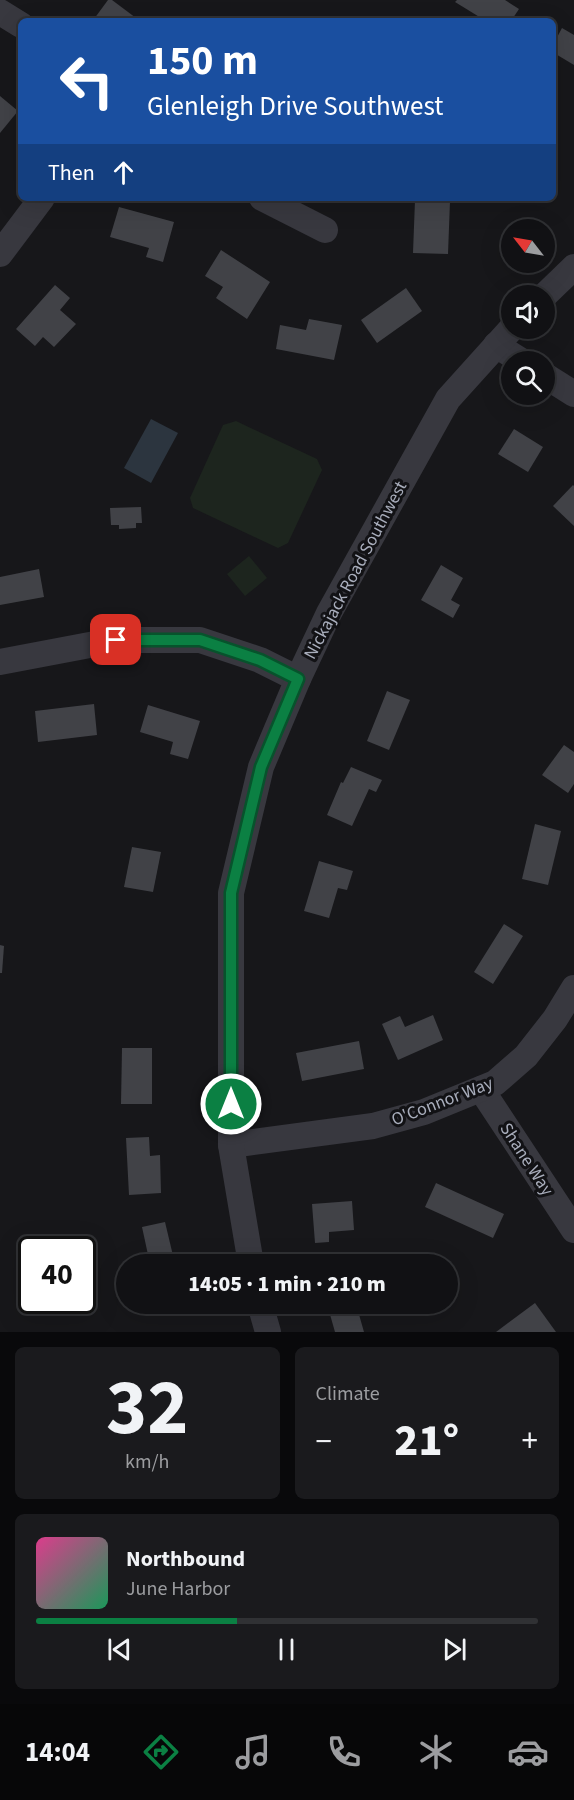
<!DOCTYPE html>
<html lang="en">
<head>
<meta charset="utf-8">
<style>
  :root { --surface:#111114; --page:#1a1a1d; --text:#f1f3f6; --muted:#9c9da0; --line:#303134; --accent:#0b8043 }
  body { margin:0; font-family:"Source Sans 3",sans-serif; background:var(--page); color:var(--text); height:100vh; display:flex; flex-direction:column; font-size:22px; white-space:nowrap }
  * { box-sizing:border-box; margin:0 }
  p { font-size:20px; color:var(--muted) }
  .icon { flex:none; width:33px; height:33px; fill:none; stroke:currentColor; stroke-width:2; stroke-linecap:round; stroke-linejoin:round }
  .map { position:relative; height:1332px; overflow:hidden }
  .drawer { display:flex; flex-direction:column; gap:15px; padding:15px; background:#09090b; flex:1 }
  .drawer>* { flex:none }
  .hud { position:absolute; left:18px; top:18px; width:538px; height:183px; border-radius:9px; box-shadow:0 6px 24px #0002,0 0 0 2px var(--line); background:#1a4fa0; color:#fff; overflow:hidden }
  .needle { width:39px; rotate:301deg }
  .fabs { position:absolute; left:501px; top:219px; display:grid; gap:12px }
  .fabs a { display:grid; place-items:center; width:54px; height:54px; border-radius:50%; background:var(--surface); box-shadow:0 6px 24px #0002,0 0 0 2px var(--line); font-size:30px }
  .speed { position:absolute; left:18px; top:1236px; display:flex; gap:12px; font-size:30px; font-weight:700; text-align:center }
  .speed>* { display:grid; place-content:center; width:78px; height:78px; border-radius:50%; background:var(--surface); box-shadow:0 6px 24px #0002,0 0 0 2px var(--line); line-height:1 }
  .speed .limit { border:3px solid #111; border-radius:9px; background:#fff; color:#111 }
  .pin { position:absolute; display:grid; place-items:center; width:51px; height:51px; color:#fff; margin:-26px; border-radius:12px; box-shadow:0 3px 9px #0006 }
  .me { position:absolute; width:66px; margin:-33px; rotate:0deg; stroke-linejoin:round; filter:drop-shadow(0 0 4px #0008) }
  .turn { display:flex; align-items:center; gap:21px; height:126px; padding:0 30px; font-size:27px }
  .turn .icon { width:78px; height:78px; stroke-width:2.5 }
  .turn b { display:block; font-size:42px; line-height:51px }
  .then { display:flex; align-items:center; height:57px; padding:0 30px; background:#0003; gap:12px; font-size:22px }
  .big { font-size:45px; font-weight:800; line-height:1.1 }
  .drawer .card { flex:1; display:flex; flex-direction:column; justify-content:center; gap:9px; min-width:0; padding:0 21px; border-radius:9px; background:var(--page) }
  .drawer .dial { align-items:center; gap:0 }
  .dial b { font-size:78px; line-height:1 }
  .song { display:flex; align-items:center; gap:18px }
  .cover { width:72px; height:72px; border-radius:9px; background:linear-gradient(135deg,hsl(330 70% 55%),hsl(150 70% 35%)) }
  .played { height:6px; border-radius:3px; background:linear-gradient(90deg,var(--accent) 40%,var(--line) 40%) }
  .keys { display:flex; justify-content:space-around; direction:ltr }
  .heat { display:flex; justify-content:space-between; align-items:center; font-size:33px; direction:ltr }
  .drawer .tiles { flex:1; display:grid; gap:15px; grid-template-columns:1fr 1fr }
  .card:last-child { grid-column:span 2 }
  .trip { position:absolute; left:116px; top:1254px; width:342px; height:60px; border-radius:30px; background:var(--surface); box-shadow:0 6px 24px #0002,0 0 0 2px var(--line); font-weight:800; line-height:60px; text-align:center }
  .dock { display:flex; height:96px; justify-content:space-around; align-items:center; background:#070708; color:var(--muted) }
  .dock .icon { width:42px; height:42px }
  .dock .current { color:var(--accent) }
  .dock b { font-size:27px; color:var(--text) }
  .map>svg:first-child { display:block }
  .green { fill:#1d251e }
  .water { fill:#2c353f }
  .building { fill:#414247 }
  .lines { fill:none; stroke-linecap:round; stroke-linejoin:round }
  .minor { stroke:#38383f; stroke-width:26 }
  .route-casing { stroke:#07532c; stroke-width:15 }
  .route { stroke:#0b8043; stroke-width:10 }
  .labels { text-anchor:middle; stroke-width:6; stroke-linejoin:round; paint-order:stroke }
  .street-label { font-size:18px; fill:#a8adbb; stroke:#121215 }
</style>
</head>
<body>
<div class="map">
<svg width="574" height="1332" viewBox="0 0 574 1332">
  <rect width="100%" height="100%" fill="#17171a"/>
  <g class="green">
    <polygon points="236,421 317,459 322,470 288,543 278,548 193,508 190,498 223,425"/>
    <polygon points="249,556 267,578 245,596 227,574"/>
  </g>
  <polygon class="water" points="151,419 178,433 151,483 124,468"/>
  <g class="building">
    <polygon points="108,0 112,0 140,21 96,21 94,19"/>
    <polygon points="457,0 505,0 519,9 511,21 486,21 455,2"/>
    <polygon points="562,28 574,35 574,65 554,53 554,43"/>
    <polygon points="0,96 18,111 0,133"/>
    <polygon points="415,200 450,201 448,254 413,253"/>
    <polygon points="119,207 174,222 163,262 146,257 149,248 110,237"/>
    <polygon points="221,250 270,282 247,319 216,298 223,287 205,276"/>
    <polygon points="55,285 70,298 60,310 76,324 54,347 43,337 35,346 16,329"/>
    <polygon points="406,288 422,311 377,343 361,320"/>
    <polygon points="309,319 342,325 334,360 276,349 280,325 306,330"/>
    <polygon points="514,429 543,447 528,472 498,454"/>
    <polygon points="573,485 574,486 574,526 553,506"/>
    <polygon points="141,507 142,523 136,523 136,528 119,529 119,525 111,525 110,508"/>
    <polygon points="441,565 463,578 451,600 460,605 453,618 421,600"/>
    <polygon points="39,569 44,597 0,605 0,577"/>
    <polygon points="387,691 410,700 389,750 367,741"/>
    <polygon points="94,704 97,735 38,742 35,711"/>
    <polygon points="148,705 200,721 188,759 170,754 173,742 140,732"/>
    <polygon points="564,745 574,752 574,784 568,793 542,775"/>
    <polygon points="351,767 382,780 376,792 369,789 352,826 327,815 341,782 343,783"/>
    <polygon points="535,824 561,831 548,885 522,879"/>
    <polygon points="132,847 161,852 153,892 124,887"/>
    <polygon points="319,861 353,871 347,890 338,888 329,918 304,911"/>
    <polygon points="504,924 523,936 493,984 474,972"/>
    <polygon points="0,945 4,946 2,973 0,973"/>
    <polygon points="433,1015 443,1040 398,1060 382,1024 400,1016 405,1027"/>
    <polygon points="359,1041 364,1069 302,1081 296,1053"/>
    <polygon points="122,1048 152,1048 152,1104 121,1104"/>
    <polygon points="149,1137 150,1156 160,1155 161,1193 129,1195 126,1138"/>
    <polygon points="436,1183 504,1214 493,1238 425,1207"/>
    <polygon points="352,1201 354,1230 329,1232 329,1242 315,1243 312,1204"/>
    <polygon points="165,1222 175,1264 150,1264 142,1227"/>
    <polygon points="535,1303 556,1332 496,1332"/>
    <polygon points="159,1304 183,1304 184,1306 161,1312"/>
    <polygon points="327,1304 356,1304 364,1332 335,1332"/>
  </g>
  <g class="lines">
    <g class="minor">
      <polyline points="0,12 21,25"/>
      <polyline points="262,198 325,230"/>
      <polyline points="0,254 42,198"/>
      <polyline points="544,296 574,267"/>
      <polyline points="496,345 523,362"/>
      <polyline points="544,375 574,394"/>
      <polyline points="0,662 116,640 200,640 260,660 298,679"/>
      <polyline points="481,1089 574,1230"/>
      <polyline points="231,1145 373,1126 424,1112 495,1083 526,1056 555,1019 574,988"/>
      <polyline points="251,1264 231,1145 231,893 261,767 298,679 329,613 448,399 512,328"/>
      <polyline points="260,1304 268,1332"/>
    </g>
  </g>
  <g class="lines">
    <g class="route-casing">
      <polyline id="route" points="116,640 200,640 260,660 298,679 261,767 231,893 231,1104"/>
    </g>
    <use href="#route" class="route"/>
  </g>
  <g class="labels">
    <g class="street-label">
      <text transform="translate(355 570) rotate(-62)" y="6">Nickajack Road Southwest</text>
      <text transform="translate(442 1101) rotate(-21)" y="6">O'Connor Way</text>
      <text transform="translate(527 1159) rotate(57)" y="6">Shane Way</text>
    </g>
  </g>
</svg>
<div class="fabs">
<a><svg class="needle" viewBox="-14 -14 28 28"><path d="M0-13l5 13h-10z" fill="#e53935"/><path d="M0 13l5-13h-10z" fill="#9c9da0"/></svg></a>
<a><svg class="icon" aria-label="sound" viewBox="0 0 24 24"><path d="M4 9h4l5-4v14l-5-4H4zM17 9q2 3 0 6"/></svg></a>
<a><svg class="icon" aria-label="search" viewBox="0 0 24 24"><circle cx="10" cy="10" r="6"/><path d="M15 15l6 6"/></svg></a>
</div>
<div class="speed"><div class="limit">40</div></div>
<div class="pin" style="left:116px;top:640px;background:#d93025"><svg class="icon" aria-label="arrive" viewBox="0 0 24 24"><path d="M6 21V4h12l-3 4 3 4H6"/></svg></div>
<svg class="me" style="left:231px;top:1104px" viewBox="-20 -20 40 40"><circle r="17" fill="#0b8043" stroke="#fff" stroke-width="3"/><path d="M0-11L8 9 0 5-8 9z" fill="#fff"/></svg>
<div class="trip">14:05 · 1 min · 210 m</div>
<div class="hud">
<div class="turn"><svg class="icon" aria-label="left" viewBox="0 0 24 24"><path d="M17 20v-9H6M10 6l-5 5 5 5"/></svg><div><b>150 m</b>Glenleigh Drive Southwest</div></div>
<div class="then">Then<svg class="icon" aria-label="ahead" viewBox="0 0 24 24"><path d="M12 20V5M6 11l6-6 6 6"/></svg></div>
</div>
</div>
<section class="drawer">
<div class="tiles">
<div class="card dial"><b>32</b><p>km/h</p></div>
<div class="card"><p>Climate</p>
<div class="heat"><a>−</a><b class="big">21°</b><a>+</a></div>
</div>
<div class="card">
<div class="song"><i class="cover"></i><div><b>Northbound</b><p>June Harbor</p></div></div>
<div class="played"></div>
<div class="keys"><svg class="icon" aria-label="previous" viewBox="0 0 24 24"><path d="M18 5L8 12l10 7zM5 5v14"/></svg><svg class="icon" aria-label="pause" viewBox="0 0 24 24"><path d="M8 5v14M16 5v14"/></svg><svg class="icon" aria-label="next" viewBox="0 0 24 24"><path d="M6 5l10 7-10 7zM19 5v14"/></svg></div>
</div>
</div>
</section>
<nav class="dock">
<b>14:04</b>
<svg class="icon current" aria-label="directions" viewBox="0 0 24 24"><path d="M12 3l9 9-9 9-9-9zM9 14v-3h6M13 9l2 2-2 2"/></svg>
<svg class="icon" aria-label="music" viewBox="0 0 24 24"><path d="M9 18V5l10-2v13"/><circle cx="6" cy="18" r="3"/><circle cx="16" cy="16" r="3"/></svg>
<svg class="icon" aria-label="phone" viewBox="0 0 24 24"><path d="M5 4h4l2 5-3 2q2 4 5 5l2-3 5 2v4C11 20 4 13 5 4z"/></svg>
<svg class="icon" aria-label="climate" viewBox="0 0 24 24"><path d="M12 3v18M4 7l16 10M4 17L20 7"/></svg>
<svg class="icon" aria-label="car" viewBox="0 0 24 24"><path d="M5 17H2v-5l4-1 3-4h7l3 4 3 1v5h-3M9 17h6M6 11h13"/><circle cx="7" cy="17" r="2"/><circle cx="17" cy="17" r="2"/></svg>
</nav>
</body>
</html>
